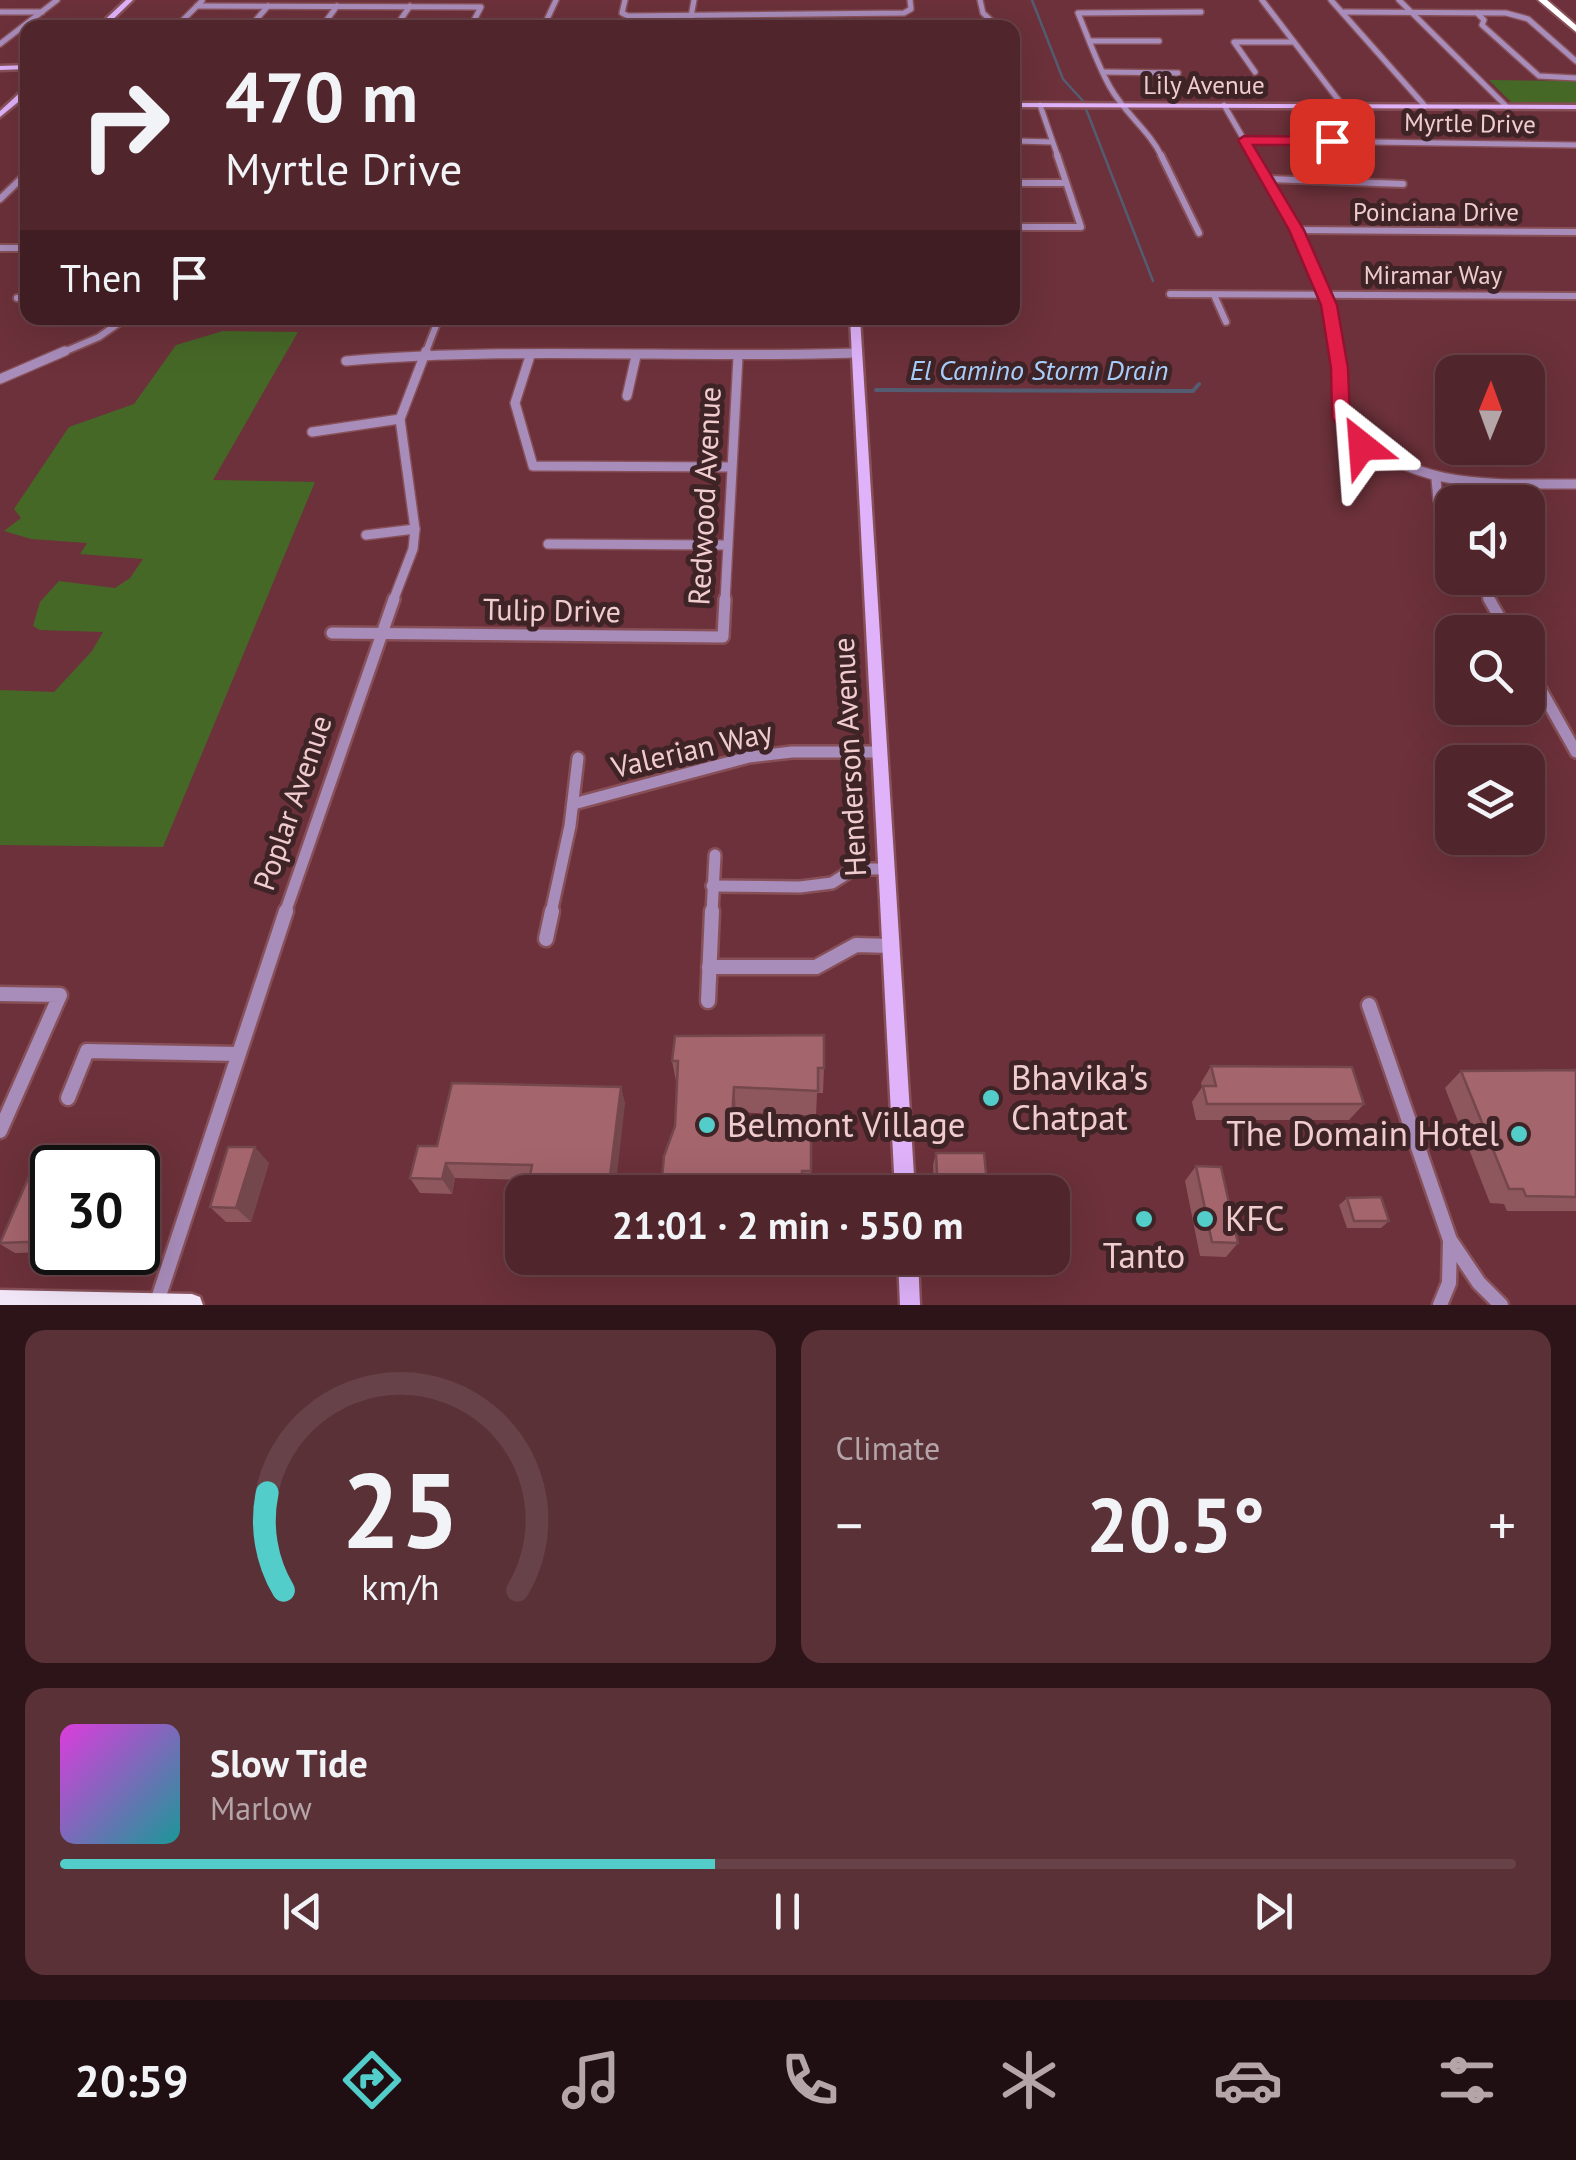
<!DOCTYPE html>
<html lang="en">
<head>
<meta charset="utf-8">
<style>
  :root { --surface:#51252c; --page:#5b3138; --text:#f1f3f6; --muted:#b4a5a9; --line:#674248; --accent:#53cdc9 }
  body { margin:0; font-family:"PT Sans",sans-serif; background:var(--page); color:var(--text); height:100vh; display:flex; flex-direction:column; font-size:38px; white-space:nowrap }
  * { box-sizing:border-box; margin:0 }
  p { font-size:32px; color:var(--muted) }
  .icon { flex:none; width:55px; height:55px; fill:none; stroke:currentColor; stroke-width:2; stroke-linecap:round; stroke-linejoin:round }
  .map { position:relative; height:1305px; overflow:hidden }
  .details { display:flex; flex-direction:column; gap:25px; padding:25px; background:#2d1418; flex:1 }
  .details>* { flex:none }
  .banner { position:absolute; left:20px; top:20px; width:1000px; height:305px; border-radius:20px; box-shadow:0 10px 40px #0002,0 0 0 2px var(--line); background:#51252c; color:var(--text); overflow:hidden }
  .needle { width:65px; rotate:1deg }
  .tools { position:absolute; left:1435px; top:355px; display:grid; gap:20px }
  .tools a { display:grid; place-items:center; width:110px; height:110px; border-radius:20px; background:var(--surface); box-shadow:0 10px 40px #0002,0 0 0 2px var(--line); font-size:50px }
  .speed { position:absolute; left:30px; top:1145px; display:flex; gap:20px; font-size:50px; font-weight:700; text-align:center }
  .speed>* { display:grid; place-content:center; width:130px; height:130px; border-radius:50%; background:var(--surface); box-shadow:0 10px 40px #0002,0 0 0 2px var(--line); line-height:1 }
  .speed .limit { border:5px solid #111; border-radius:15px; background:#fff; color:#111 }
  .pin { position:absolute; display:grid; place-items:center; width:85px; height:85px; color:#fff; margin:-42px; border-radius:20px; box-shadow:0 5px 15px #0006 }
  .me { position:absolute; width:110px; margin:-55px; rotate:332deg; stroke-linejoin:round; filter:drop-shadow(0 0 8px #0008) }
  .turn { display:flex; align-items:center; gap:35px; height:210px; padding:0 40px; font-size:45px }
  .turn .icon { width:130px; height:130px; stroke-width:2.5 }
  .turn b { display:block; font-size:70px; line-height:85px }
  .then { display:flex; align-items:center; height:95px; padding:0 40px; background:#0003; gap:20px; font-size:38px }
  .big { font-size:75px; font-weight:800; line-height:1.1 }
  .details .widget { flex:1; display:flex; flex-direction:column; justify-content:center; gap:15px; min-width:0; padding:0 35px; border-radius:20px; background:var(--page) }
  .details .dial { align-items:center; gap:0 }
  .dial svg { height:260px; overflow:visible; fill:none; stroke:var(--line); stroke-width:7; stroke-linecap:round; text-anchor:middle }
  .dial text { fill:var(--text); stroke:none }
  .song { display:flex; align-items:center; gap:30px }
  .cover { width:120px; height:120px; border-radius:15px; background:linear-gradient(135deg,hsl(300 70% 55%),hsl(180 70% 35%)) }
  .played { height:10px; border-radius:5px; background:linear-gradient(90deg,var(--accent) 45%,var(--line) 45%) }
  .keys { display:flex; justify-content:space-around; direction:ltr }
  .heat { display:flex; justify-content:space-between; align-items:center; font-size:55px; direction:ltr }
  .details .tiles { flex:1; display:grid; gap:25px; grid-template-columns:1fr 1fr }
  .widget:last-child { grid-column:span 2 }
  .trip { position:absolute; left:505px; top:1175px; width:565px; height:100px; border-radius:20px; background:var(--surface); box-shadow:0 10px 40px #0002,0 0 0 2px var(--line); font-weight:800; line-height:100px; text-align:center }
  .dock { display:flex; height:160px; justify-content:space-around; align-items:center; background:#200f12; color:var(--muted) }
  .dock .icon { width:70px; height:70px }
  .dock .selected { color:var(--accent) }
  .dock b { font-size:45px; color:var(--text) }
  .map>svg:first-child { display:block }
  .green { fill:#466827 }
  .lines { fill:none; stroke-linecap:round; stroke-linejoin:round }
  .stream-far1 { stroke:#545c72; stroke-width:2.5 }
  .stream { stroke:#545c72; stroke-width:4 }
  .street-far4-casing { stroke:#875058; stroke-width:8 }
  .street-far3-casing { stroke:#875058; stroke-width:10 }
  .street-far2-casing { stroke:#875058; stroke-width:12 }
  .street-far1-casing { stroke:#875058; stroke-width:16 }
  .street-casing { stroke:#875058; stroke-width:19 }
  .secondary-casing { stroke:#875058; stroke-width:5 }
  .primary-casing { stroke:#875058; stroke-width:5 }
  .highway-casing { stroke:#875058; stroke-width:4 }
  .street-far4 { stroke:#a88cba; stroke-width:5 }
  .street-far3 { stroke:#a88cba; stroke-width:6 }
  .street-far2 { stroke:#a88cba; stroke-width:9 }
  .street-far1 { stroke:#a88cba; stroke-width:11 }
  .street { stroke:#a88cba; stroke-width:14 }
  .secondary { fill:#dfb2fa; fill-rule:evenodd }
  .primary { fill:#f1e5f8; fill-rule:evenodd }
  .highway { fill:#fff; fill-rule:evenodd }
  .wall { fill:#8e575e }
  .shaded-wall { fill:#74474c }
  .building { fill:#a5656d; stroke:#74474c; stroke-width:2.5 }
  .route { fill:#e11d48; stroke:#92132f; stroke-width:2.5 }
  .poi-dot { fill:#53cdc9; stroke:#3f2427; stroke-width:4 }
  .labels { text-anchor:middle; stroke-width:10; stroke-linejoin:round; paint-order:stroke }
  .far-street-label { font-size:25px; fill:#f1cccf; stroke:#3f2427 }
  .far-water-label { font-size:28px; font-style:italic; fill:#a7cefb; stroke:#3f2427 }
  .street-label { font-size:30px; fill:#f1cccf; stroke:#3f2427 }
  .near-poi-label { font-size:35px; fill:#f1cccf; stroke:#3f2427; text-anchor:start }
</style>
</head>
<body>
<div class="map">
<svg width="1576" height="1305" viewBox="0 0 1576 1305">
  <rect width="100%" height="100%" fill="#6c313a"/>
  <g class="green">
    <polygon points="1489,80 1576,81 1576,103 1511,102"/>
    <polygon points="223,331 298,332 213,480 315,482 163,847 0,845 0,690 54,692 92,651 103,632 40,630 33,626 40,602 59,581 115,588 130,578 143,559 80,554 87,543 31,539 4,531 21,518 14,509 69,427 134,404 176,345"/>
  </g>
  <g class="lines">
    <g class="stream-far1">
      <polyline points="1032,0 1063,79 1083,101"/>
      <polyline points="1086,109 1153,281"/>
    </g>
    <polyline class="stream" points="876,390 1193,391 1199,384"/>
    <g class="street-far4-casing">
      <g id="street-far4">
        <polyline points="625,0 622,13 628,16 904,13 911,9 910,0"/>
        <polyline points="980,0 983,13 999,28"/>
        <polyline points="1262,0 1343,106"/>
        <polyline points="1331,0 1425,106"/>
        <polyline points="1399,0 1506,106"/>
        <polyline points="197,6 481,7 470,28"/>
        <polyline points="0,12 42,12"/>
        <polyline points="1344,12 1506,13 1528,19 1576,61"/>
        <polyline points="1477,13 1484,20 1482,25 1539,76 1576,78"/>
        <polyline points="691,17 694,0"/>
        <polyline points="401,19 410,6"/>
        <polyline points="175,28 202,1"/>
        <polyline points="249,28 268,6"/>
        <polyline points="321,28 337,6"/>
        <polyline points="543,28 556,0"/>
        <polyline points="1090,41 1159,41"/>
        <polyline points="0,44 57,0"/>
        <polyline points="1103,72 1178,73"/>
        <polyline points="1255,72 1234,42 1294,42"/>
        <polyline points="1040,105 1058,157"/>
        <polyline points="1224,105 1254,157"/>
        <polyline points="1244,140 1576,145"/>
        <polyline points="1012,141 1052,142"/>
        <path d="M1162,157C1149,130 1125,114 1110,87C1097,64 1088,37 1078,13L1201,12"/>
      </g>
    </g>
    <g class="street-far3-casing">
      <g id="street-far3">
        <polyline points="1161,155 1199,233"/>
        <polyline points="1253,155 1296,230 1329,305 1335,354"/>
        <polyline points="1267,179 1403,184"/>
        <polyline points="1012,183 1066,183"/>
        <polyline points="0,199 28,172"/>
        <polyline points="1012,227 1081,227 1057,155"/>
        <polyline points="1296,230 1576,232"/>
        <polyline points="0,248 28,248"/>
        <polyline points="1170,294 1576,296"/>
        <polyline points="1214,295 1226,322"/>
        <polyline points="17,298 28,297"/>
        <polyline points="59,354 99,337 126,318"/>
        <polyline points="425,354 439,318"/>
        <polyline points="834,354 857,353"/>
      </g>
    </g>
    <g class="street-far2-casing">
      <g id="street-far2">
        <path d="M1335,351L1344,427C1416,490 1486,484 1576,484"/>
        <polyline points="530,356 515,403 533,466 731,467"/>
        <path d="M346,361C515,346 687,359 857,353"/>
        <polyline points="0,379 65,351"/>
        <polyline points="627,396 636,356"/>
        <polyline points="312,432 400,419"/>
        <polyline points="1436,479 1438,500 1452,535"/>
        <polyline points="366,535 415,529"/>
        <polyline points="548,544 726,545"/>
        <polyline points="1477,578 1490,601"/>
        <polyline points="393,601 413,549 415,529 400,419 426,351"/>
        <polyline points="725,601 738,357"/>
      </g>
    </g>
    <g class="street-far1-casing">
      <g id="street-far1">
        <polyline points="1489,599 1508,632"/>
        <polyline points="332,633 723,637 725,599"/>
        <polyline points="1528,667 1576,752"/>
        <polyline points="577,803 749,757 792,752 879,752"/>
        <polyline points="712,886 800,887 832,883 854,869 886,869"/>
        <polyline points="285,913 394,599"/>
        <polyline points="551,913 570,826 578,758"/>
        <polyline points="712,913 715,855"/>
      </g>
    </g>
    <g class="street-casing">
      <g id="street">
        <polyline points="546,939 552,911"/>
        <polyline points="709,967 816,967 856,945 891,946"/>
        <polyline points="0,994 60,995 0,1131"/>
        <polyline points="708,1001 712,911"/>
        <polyline points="1369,1005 1450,1240 1479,1283 1501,1305"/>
        <polyline points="68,1098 87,1051 237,1054"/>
        <polyline points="156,1305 286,911"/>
        <polyline points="1440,1305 1449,1283 1450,1241"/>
      </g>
    </g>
    <g class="secondary-casing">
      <g id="secondary">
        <polygon points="126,0 133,0 104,28 96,28"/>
        <polygon points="28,65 28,69 0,70 0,66"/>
        <polygon points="25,88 28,88 28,94 0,117 0,111"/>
        <polygon points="1012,103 1576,105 1576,109 1012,107"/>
        <polygon points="850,318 860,318 915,1192 895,1192"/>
        <polygon points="898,1258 918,1258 920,1305 900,1305"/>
      </g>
    </g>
    <g class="primary-casing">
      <polygon id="primary" points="0,1290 192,1294 200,1297 203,1305 0,1305"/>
    </g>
    <g class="highway-casing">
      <polygon id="highway" points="1538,0 1547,0 1576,25 1576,32"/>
    </g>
    <use href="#street-far4" class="street-far4"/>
    <use href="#street-far3" class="street-far3"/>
    <use href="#street-far2" class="street-far2"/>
    <use href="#street-far1" class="street-far1"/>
    <use href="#street" class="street"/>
    <use href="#secondary" class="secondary"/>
    <use href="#primary" class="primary"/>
    <use href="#highway" class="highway"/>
  </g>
  <g class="wall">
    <polygon points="672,1061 824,1068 823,1093 817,1093 816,1116 736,1112 735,1133 811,1171 810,1192 661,1192 664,1156 675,1126 677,1086"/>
    <polygon points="1211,1066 1364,1104 1349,1120 1196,1120 1192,1102 1202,1087 1201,1083"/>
    <polygon points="1576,1070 1576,1211 1507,1211 1504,1204 1490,1203 1445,1088 1461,1071"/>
    <polygon points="621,1087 625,1104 529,1180 455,1178 452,1194 420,1193 410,1178 437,1146"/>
    <polygon points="936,1153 988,1192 934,1192 933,1165"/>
    <polygon points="269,1163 251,1222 226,1222 210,1207"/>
    <polygon points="34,1165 69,1165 72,1168 52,1168 52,1252 15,1253 0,1244 0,1241"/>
    <polygon points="1196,1166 1238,1243 1226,1257 1200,1256 1185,1181"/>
    <polygon points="1347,1198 1389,1221 1381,1228 1347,1228 1339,1205"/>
    <polygon points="64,1252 117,1252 115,1258 71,1257"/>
  </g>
  <g class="shaded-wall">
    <polygon points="621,1087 625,1104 615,1192 608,1192"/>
    <polygon points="734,1087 736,1112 734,1156 731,1133"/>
    <polygon points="255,1147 269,1163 251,1222 236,1208"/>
    <polygon points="446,1163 455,1178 452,1194 442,1179"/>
    <polygon points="149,1176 162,1187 138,1251 138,1207"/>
  </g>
  <g class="building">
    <polygon points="824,1035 824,1068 818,1068 818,1091 734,1087 731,1133 811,1134 811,1171 802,1171 802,1192 661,1191 664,1156 675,1126 678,1061 672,1061 675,1036"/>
    <polygon points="1211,1066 1352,1067 1364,1104 1207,1104 1203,1086 1216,1086"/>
    <polygon points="1576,1070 1576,1197 1526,1196 1523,1189 1509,1189 1461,1071"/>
    <polygon points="452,1083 621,1087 608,1192 527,1192 532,1165 446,1163 442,1179 410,1178 418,1146 437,1146"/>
    <polygon points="228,1147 255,1147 236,1208 210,1207"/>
    <polygon points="936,1153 984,1153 988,1192 938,1192"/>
    <polygon points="34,1165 69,1165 68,1168 52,1168 52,1241 0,1243"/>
    <polygon points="1196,1166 1221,1167 1238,1243 1212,1242"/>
    <polygon points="138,1176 149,1176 138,1207"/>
    <polygon points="1381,1197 1389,1221 1354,1221 1347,1198"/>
  </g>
  <polygon class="route" points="1244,136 1332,137 1339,141 1332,145 1253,145 1304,230 1337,305 1348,368 1350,417 1372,446 1369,450 1356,450 1332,418 1331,368 1321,305 1289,230 1238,140"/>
  <g class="poi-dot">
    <circle cx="991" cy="1098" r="10"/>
    <circle cx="707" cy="1125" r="10"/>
    <circle cx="1519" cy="1134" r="10"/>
    <circle cx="1144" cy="1219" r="10"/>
    <circle cx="1205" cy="1219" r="10"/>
  </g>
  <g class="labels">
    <g class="far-street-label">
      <text x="1204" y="94">Lily Avenue</text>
      <text transform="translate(1470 123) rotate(1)" y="9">Myrtle Drive</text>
      <text x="1436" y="221">Poinciana Drive</text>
      <text x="1433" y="284">Miramar Way</text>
    </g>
    <g class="far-water-label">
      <text x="1039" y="380">El Camino Storm Drain</text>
    </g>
    <g class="street-label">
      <text transform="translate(705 496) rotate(-87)" y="10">Redwood Avenue</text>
      <text transform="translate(552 611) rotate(1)" y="10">Tulip Drive</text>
      <text transform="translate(692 750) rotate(-13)" y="10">Valerian Way</text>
      <text transform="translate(850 757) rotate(-93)" y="10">Henderson Avenue</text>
      <text transform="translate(293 803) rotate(-71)" y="10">Poplar Avenue</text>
    </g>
    <g class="near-poi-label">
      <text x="1011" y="1090">Bhavika's<tspan x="1011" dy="40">Chatpat</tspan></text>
      <text x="727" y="1137">Belmont Village</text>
      <text x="1499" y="1146" text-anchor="end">The Domain Hotel</text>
      <text x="1225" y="1231">KFC</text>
      <text x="1144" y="1268" text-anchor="middle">Tanto</text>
    </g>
  </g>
</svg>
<div class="tools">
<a><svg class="needle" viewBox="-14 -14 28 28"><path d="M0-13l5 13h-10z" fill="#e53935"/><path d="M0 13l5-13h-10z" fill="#b4a5a9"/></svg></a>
<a><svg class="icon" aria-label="sound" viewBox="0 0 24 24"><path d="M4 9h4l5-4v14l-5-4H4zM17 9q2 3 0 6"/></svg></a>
<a><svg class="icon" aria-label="search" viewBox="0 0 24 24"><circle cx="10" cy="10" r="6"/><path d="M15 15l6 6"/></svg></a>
<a><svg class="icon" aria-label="layers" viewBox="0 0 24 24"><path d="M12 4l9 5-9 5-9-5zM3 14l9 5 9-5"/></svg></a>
</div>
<div class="speed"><div class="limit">30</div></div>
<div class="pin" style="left:1332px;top:141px;background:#d93025"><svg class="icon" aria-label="arrive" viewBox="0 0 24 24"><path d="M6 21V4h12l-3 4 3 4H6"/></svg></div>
<svg class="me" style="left:1362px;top:446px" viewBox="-20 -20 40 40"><path d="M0-17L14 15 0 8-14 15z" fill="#e11d48" stroke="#fff" stroke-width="4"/></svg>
<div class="trip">21:01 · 2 min · 550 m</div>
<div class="banner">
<div class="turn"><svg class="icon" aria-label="right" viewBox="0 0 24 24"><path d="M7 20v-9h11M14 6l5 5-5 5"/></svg><div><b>470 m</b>Myrtle Drive</div></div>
<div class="then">Then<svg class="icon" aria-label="arrive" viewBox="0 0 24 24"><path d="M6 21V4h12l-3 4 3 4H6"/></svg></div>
</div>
</div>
<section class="details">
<div class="tiles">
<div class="widget dial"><svg viewBox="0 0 100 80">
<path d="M14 69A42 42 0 1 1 86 69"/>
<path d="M14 69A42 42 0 0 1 9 39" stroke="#53cdc9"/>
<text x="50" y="56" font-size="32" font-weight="700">25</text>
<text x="50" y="72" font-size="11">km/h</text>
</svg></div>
<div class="widget"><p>Climate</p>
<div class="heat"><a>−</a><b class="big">20.5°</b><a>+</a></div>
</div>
<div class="widget">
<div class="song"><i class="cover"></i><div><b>Slow Tide</b><p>Marlow</p></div></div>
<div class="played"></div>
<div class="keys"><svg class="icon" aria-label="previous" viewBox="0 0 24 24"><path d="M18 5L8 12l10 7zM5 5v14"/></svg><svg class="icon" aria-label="pause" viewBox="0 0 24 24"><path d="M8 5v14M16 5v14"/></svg><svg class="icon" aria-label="next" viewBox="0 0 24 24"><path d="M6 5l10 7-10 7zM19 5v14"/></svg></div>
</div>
</div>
</section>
<nav class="dock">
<b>20:59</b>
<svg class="icon selected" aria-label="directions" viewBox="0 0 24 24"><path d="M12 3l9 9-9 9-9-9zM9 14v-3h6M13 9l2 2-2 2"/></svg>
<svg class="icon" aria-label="music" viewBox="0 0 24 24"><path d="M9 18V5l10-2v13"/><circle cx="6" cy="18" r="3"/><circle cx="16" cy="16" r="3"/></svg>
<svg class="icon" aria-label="phone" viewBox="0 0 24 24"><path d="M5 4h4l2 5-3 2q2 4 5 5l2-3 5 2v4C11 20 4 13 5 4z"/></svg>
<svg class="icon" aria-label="climate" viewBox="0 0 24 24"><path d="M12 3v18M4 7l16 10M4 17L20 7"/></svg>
<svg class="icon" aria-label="car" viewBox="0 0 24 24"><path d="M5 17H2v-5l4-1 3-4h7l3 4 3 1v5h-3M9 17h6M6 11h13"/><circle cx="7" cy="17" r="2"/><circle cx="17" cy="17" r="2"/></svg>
<svg class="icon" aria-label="filters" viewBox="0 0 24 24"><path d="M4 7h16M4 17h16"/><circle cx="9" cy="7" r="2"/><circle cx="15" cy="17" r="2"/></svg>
</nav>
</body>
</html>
